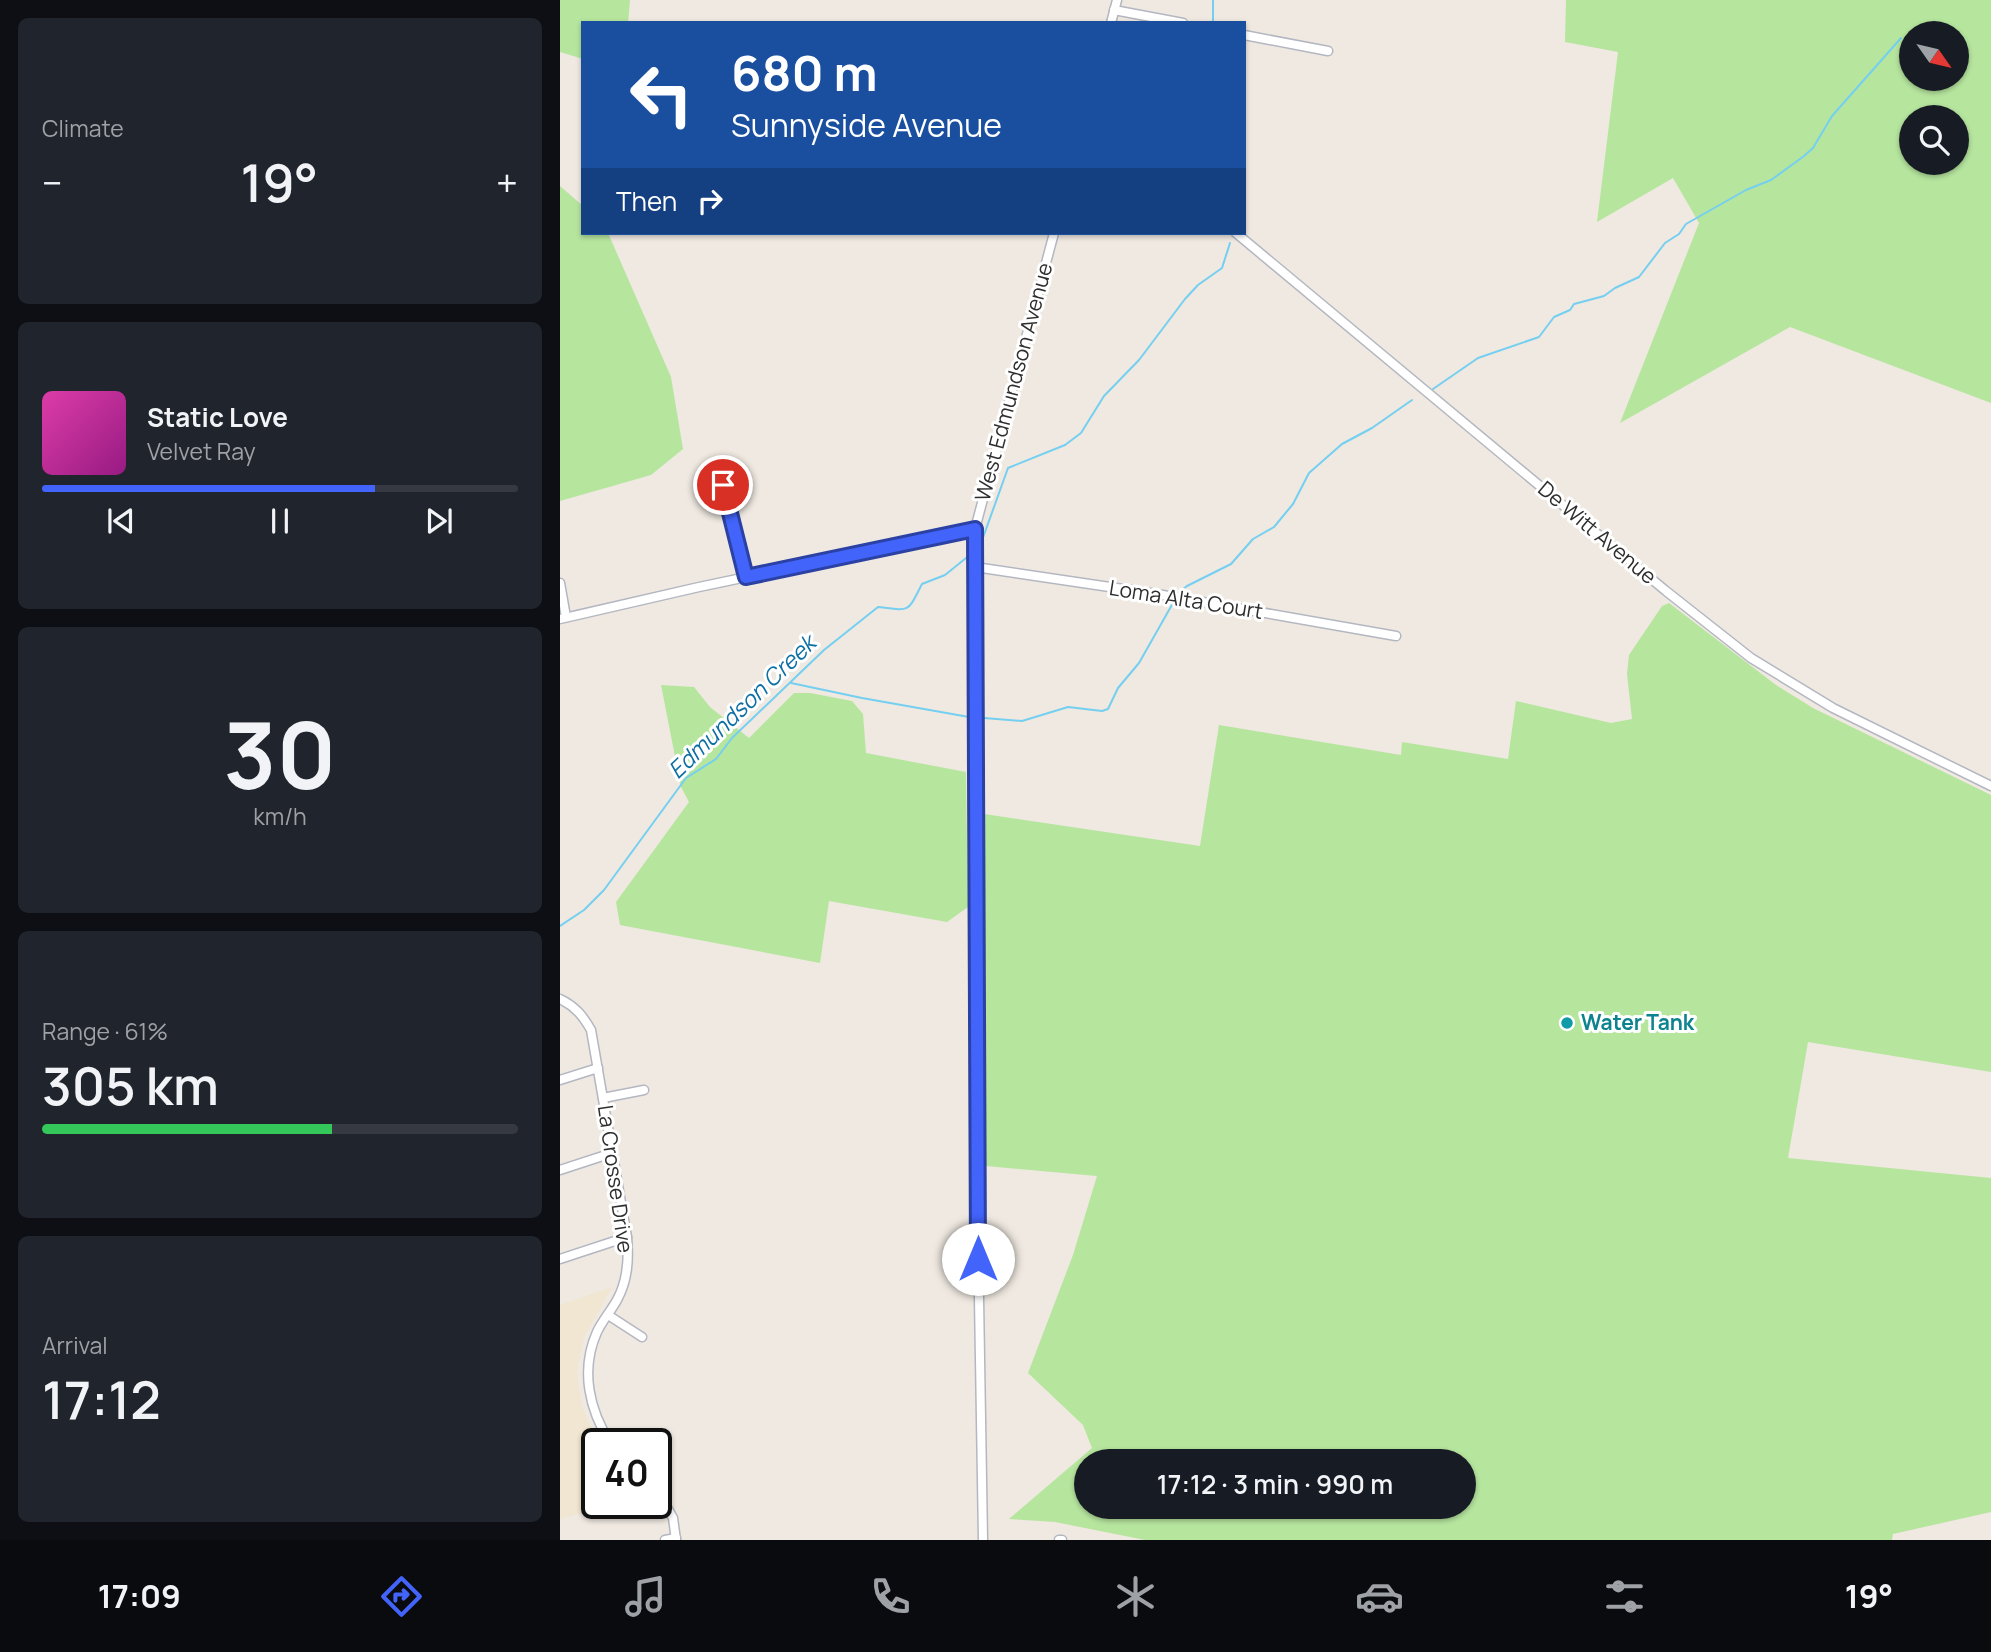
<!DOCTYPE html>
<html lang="en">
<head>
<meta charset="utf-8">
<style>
  :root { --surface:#171b24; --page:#20242c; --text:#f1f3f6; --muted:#9ea1a6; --line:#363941; --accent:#4264fb }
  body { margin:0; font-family:Manrope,sans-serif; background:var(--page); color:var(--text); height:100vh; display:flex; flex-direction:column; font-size:26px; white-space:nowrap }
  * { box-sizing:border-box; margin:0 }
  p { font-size:23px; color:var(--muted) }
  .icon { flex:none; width:38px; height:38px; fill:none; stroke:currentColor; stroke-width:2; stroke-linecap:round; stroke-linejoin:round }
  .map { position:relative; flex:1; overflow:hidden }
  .details { display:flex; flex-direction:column; gap:18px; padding:18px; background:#0d0f14; width:560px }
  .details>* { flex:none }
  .top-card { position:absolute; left:21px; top:21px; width:665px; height:214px; border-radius:0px; box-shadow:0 2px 5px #0004; background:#1a4fa0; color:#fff; overflow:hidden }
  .needle { width:46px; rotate:124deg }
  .tools { position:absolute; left:1339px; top:21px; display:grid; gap:14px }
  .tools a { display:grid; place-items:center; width:70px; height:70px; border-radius:50%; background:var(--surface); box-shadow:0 2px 5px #0004; font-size:35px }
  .speed { position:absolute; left:21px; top:1428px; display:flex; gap:14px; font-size:35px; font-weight:700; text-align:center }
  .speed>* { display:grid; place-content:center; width:91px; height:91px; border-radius:50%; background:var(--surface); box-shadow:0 2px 5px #0004; line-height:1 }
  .speed .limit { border:4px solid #111; border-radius:10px; background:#fff; color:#111 }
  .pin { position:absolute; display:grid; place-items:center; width:60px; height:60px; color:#fff; margin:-30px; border:4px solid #fff; border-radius:50%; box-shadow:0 2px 7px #0007 }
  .me { position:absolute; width:77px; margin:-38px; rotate:0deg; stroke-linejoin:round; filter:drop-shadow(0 0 5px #0008) }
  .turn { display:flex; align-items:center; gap:24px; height:147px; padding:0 35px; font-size:32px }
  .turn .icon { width:91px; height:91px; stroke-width:2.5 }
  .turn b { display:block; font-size:49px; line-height:60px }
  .then { display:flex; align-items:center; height:66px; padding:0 35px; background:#0003; gap:14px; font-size:26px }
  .big { font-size:52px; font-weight:600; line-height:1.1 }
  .details .widget { flex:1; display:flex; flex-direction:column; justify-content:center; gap:10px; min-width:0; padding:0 24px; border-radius:10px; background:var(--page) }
  .details .dial { align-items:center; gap:0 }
  .dial b { font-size:91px; line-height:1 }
  .song { display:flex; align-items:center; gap:21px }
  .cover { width:84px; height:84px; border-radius:10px; background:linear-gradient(135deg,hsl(320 70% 55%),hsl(310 70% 35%)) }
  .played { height:7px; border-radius:4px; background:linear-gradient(90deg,var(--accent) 70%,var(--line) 70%) }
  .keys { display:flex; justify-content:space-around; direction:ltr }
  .heat { display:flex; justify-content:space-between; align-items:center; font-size:38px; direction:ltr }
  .charge { height:10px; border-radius:5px; background:linear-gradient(90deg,#34c759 61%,var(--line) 0) }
  .trip { position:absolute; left:514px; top:1449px; width:402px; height:70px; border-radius:35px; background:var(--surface); box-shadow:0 2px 5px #0004; font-weight:600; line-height:70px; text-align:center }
  .tab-bar { display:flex; height:112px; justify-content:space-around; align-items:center; background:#090b0e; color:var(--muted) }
  .tab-bar .icon { width:49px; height:49px }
  .tab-bar .selected { color:var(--accent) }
  .tab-bar b { font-size:32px; color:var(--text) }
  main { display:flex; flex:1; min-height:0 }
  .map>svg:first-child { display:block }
  .education { fill:#f0e6d1 }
  .green { fill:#b6e59e; fill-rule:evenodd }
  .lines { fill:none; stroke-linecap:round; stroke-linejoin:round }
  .stream { stroke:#75cff0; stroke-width:2 }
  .minor-casing { stroke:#b4b7c1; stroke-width:11 }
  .minor { stroke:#fff; stroke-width:8 }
  .route-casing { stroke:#2b41a3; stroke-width:18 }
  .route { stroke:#4264fb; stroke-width:12 }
  .culture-dot { fill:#0f9aa8; stroke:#fff; stroke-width:2.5 }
  .labels { text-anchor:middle; stroke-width:6; stroke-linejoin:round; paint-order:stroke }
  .street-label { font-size:21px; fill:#2e2e2e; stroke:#fff }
  .culture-label { font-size:21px; font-weight:bold; fill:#0d838f; stroke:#fff; text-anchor:start }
  .water-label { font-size:23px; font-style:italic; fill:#0d6fa3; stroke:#fff }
</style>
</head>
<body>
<main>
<section class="details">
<div class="widget"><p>Climate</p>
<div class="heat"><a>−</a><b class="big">19°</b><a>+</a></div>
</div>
<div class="widget">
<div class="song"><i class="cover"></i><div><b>Static Love</b><p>Velvet Ray</p></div></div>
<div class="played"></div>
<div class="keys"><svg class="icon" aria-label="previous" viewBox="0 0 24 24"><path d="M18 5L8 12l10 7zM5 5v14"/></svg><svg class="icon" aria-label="pause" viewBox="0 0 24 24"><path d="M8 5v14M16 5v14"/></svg><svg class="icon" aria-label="next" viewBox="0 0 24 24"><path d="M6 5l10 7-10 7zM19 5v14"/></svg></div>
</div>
<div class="widget dial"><b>30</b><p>km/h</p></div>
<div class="widget"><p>Range · 61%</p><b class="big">305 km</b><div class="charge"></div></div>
<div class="widget"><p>Arrival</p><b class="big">17:12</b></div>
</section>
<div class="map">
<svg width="1431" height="1540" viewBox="0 0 1431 1540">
  <rect width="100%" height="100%" fill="#efe9e1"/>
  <polygon class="education" points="52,1287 24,1337 17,1371 19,1390 22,1407 39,1444 37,1444 37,1503 71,1503 37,1508 0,1519 0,1305"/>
  <g class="green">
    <polygon points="0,0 70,0 68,23 23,23 23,59 0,52"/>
    <path d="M1006,0H1431V403L1230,327L1060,423L1139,223L1113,178L1037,222L1058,52L1005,42ZM1396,33V79H1351V33ZM1351,117H1396V163H1351Z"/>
    <polygon points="0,186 23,206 23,233 48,233 111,377 123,449 91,475 0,501"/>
    <path d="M1109,603L1216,685L1253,708L1431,795V1072L1248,1042L1228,1158L1431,1178V1512L1333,1534L1332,1540H585L495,1522L449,1519L532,1448L523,1425L468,1373L513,1255L537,1176L426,1166L424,814L640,846L659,725L841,755L842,742L948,759L956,701L1051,723L1072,719L1067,674L1069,655L1102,606ZM527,1461H905V1507H527Z"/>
    <polygon points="101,685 134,687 150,707 189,738 234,693 250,693 292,701 303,714 306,753 406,772 408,907 387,922 269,901 260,963 60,925 56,902 129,802 121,787"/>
  </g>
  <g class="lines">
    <g class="stream">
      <polyline points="653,23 653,0"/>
      <polyline points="684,121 684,126"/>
      <polyline points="873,389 918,358 979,337 994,317 1010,310 1014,304 1044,296 1055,288 1079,277 1105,243 1119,234 1126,224 1186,190 1211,180 1244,156 1253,148 1272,116 1341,38"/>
      <polyline points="420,546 448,468 505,445 521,433 544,396 579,360 625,299 638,285 662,268 670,243"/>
      <polyline points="617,594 627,586 671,564 693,539 714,527 733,504 749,473 782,444 812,428 852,400"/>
      <polyline points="231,683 302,698 409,717"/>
      <polyline points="424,718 462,721 508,707 542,711 548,709 558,688 579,663 613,603"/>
      <path d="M0,926L24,910L44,890L126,778L156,759L172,738L264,650L318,607C351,611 347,613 362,584L385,575L411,554"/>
    </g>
    <g class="minor-casing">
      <g id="minor">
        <polyline points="554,10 623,23"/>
        <polyline points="551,23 557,0"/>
        <polyline points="684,35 768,51"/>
        <polyline points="676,233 1106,591 1191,658 1273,708 1431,786"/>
        <polyline points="168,471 163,485 165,499 186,577"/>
        <polyline points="415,567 597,594 836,636"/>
        <polyline points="0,583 6,617"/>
        <polyline points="0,619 139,587 415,529"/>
        <path d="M0,999C15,1006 23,1016 31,1030L67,1237C69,1259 68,1280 57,1300C51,1311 42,1321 37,1332C20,1370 29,1410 51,1444"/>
        <polyline points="0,1080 38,1068"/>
        <polyline points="43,1098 84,1090"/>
        <polyline points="0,1170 52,1153"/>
        <polyline points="0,1259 67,1237"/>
        <polyline points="48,1315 82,1337"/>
        <polyline points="94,1444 95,1442"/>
        <polyline points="96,1488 113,1518 116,1540"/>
        <polyline points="105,1540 116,1538"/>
        <polyline points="423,1540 418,1238 415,529 494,233"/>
        <polyline points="499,1540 502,1540"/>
      </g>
    </g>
    <use href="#minor" class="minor"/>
  </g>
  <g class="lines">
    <g class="route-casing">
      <polyline id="route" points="163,485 186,577 415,529 418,1259"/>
    </g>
    <use href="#route" class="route"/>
  </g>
  <circle class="culture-dot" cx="1007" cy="1023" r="7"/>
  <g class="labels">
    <g class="street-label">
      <text transform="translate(454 382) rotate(-75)" y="7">West Edmundson Avenue</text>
      <text transform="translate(1037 533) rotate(40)" y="7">De Witt Avenue</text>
      <text transform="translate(626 600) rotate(9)" y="7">Loma Alta Court</text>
      <text transform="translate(55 1179) rotate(82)" y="7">La Crosse Drive</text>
    </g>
    <g class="culture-label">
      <text x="1021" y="1030">Water Tank</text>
    </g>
    <g class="water-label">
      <text transform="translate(182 707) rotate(-44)" y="8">Edmundson Creek</text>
    </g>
  </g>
</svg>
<div class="tools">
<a><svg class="needle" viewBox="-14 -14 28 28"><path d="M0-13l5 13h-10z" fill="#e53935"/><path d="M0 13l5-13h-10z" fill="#9ea1a6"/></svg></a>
<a><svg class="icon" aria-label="search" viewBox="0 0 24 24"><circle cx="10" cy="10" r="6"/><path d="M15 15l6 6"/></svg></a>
</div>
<div class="speed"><div class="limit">40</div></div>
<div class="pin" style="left:163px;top:485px;background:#d93025"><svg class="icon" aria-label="arrive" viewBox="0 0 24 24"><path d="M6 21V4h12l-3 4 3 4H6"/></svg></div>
<svg class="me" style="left:418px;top:1259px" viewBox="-20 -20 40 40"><circle r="19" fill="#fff"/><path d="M0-13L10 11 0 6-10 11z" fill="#4264fb"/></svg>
<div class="trip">17:12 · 3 min · 990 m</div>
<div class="top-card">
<div class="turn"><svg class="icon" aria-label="left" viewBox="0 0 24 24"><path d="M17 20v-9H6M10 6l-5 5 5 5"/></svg><div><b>680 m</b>Sunnyside Avenue</div></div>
<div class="then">Then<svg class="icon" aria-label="right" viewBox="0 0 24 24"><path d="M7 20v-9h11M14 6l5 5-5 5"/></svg></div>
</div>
</div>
</main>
<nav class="tab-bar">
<b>17:09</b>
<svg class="icon selected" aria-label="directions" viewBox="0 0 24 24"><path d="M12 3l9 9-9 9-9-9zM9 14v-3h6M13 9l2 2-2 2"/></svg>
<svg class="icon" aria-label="music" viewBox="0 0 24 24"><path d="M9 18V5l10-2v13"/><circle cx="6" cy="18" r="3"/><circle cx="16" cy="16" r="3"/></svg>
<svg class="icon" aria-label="phone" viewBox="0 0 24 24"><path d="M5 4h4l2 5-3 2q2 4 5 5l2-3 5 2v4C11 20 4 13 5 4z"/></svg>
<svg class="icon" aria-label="climate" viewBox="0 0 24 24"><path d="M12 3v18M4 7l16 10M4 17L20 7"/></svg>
<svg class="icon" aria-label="car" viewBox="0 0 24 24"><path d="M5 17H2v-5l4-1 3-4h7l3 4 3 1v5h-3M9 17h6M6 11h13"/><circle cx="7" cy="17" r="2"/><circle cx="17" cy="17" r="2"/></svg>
<svg class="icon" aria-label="filters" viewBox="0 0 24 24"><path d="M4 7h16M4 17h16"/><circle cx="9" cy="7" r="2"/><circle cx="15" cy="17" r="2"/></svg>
<b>19°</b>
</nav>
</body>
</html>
